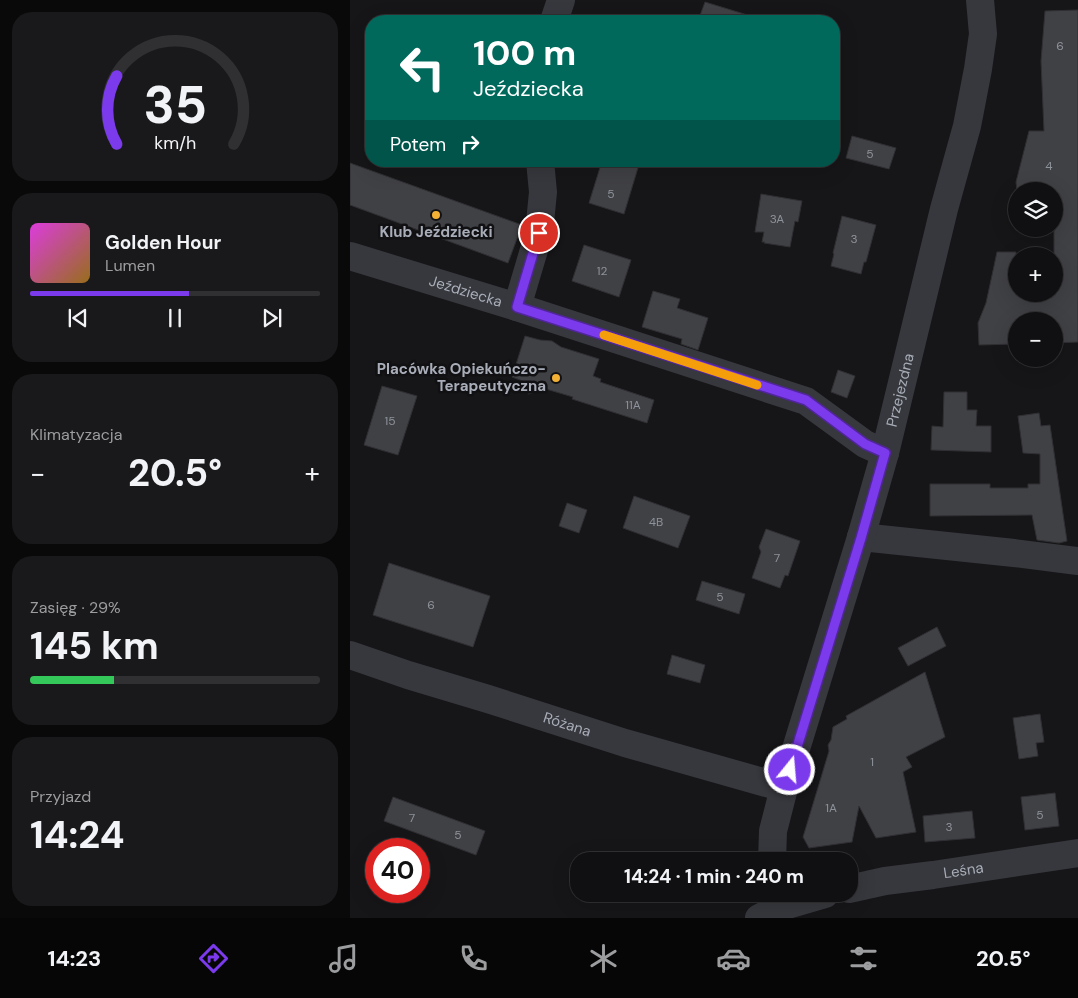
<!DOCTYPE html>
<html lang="pl">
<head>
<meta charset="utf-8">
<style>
  :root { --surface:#101012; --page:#19191b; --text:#f1f3f6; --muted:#9c9d9f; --line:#303032; --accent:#7c3aed }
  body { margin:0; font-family:"DM Sans",sans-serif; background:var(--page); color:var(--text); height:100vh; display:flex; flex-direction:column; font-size:19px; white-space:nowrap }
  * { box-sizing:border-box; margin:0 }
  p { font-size:16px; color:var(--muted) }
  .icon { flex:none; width:28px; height:28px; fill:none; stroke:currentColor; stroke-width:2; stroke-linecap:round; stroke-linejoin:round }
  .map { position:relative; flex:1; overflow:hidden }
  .details { display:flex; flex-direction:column; gap:12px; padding:12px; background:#09090a; width:350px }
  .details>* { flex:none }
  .top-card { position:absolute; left:15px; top:15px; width:475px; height:152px; border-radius:20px; box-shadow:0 5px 20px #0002,0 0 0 1px var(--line); background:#00695c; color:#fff; overflow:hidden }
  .buttons { position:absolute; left:658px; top:182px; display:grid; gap:10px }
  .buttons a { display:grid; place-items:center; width:55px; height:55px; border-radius:50%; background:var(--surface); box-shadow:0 5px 20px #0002,0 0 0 1px var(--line); font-size:25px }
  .speed { position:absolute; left:15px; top:838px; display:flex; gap:10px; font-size:25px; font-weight:700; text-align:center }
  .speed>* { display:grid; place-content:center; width:65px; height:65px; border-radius:50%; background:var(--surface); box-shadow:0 5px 20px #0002,0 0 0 1px var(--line); line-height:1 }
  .speed .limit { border:8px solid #d22; background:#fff; color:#111 }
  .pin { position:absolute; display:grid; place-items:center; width:42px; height:42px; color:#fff; margin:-21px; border:2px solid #fff; border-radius:50%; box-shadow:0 1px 5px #0007 }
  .me { position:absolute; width:55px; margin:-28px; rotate:17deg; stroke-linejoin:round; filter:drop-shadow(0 0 4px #0008) }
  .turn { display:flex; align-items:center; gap:18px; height:105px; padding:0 25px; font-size:22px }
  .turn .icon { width:65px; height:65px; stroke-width:2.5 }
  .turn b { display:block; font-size:35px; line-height:42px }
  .then { display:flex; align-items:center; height:48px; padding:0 25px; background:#0003; gap:10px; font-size:19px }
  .big { font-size:38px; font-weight:700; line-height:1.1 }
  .details .tile { flex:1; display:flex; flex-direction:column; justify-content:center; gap:8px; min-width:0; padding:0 18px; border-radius:20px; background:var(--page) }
  .details .dial { align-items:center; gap:0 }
  .dial svg { height:130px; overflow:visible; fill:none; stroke:var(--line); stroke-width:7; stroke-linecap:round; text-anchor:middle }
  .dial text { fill:var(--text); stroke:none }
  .song { display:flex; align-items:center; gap:15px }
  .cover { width:60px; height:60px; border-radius:8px; background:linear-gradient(135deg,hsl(300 70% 55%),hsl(40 70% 35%)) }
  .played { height:5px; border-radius:2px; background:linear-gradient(90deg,var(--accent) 55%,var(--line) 55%) }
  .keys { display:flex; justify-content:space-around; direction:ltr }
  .heat { display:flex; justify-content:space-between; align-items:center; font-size:28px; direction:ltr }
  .charge { height:8px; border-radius:4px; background:linear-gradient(90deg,#34c759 29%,var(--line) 0) }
  .trip { position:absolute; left:220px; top:852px; width:288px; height:50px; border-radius:20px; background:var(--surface); box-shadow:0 5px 20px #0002,0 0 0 1px var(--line); font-weight:700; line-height:50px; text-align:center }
  .tab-bar { display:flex; height:80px; justify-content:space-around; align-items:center; background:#060607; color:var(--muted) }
  .tab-bar .icon { width:35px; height:35px }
  .tab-bar .current { color:var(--accent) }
  .tab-bar b { font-size:22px; color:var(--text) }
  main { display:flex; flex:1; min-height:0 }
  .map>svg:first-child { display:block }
  .building { fill:#404145; stroke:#303034 }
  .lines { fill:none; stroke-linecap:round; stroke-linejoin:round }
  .minor { stroke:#37383d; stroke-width:28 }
  .route-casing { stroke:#51269a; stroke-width:12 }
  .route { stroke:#7c3aed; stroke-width:9 }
  .slow { stroke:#f59e0b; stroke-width:9 }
  .poi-dot { fill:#f2b134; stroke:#111113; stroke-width:2 }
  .labels { text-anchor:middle; stroke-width:5; stroke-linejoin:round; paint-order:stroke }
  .number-label { font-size:12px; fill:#8e929b }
  .poi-label { font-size:15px; font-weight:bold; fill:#a8adb8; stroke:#111113 }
  .street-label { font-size:15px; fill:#a8adb8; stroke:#111113 }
</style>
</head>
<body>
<main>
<section class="details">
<div class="tile dial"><svg viewBox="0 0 100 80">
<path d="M14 69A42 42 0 1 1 86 69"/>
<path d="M14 69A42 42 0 0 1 14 27" stroke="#7c3aed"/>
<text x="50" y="56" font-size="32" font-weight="700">35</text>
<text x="50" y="72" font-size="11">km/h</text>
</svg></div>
<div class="tile">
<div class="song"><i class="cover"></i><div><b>Golden Hour</b><p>Lumen</p></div></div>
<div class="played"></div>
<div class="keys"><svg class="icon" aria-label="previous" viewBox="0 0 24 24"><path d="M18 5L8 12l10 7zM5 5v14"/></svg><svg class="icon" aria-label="pause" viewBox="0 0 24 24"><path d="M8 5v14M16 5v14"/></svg><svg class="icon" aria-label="next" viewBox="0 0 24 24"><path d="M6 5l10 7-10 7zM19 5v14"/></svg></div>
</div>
<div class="tile"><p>Klimatyzacja</p>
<div class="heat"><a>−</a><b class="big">20.5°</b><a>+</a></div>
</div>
<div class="tile"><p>Zasięg · 29%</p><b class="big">145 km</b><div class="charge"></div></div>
<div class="tile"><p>Przyjazd</p><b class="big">14:24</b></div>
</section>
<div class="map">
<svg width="728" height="918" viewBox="0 0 728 918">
  <rect width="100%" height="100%" fill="#161618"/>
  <g class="building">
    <polygon points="355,2 404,17 403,21 348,21"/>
    <polygon points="728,10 728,342 704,343 704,321 666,321 666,344 629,345 628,323 636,303 647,252 666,252 666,294 704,294 704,191 667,191 666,182 679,131 694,131 691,61 695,11"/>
    <polygon points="502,136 546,148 539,169 496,158"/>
    <polygon points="252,161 290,161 274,214 239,203"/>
    <polygon points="0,163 172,225 158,263 0,205"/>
    <polygon points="411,194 452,201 448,222 445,221 440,247 414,243 415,242 412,242 414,232 405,232"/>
    <polygon points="492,216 526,225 516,262 514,262 511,274 481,266 484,254 483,253"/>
    <polygon points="234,245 281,260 269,297 222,281"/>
    <polygon points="303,291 330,299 327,308 358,318 348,350 331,344 332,339 292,327"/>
    <polygon points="175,336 190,340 202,341 211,347 249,359 243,376 251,379 250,382 304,400 297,423 222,399 223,397 196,389 178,394 181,384 162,377"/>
    <polygon points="488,370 505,376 497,398 481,392"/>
    <polygon points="32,386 67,396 48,455 14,445"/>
    <polygon points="594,392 617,392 617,410 627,410 626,426 641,426 641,452 581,450 582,426 593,427"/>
    <polygon points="689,413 691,426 700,425 717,541 709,543 687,540 682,515 580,516 580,484 640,484 640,488 678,488 678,484 690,484 690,454 673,453 668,416"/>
    <polygon points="284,496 340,516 328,548 273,528"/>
    <polygon points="217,503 237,510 229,533 209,526"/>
    <polygon points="416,529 450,541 438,576 435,575 430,588 402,578 411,552 409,547"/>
    <polygon points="39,563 140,596 123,647 23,615"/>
    <polygon points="352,581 395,594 389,614 346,600"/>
    <polygon points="587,627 596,646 558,666 548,648"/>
    <polygon points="322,655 355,665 350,683 317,674"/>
    <polygon points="575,672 595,737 556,757 562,767 553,772 566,832 526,838 509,806 502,842 459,848 453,837 479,751 478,745 481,740 483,727 497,719 496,716"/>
    <polygon points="690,714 694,742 686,743 688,756 669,759 663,718"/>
    <polygon points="705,793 709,826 675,830 671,797"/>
    <polygon points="43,797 135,831 126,855 34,821"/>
    <polygon points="622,811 625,838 575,842 573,816"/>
  </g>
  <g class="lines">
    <g class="minor">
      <polyline points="204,21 211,0"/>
      <path id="s1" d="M0,256L167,307L456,401L515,444L535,453"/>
      <polyline points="167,307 189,233 193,192 190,161"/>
      <polyline points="511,537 664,553 728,561"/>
      <path id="s2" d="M0,655L58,675L138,699L275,743L434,788"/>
      <path id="s3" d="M422,861L423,831L434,788L511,537L535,453L594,209L617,126L628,69L633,34L630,0"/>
      <path id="s4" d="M499,889L535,881L583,875L728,853"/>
      <polyline points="409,918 434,906 475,894"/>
    </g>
  </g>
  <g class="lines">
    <g class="route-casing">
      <polyline id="route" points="189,233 167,307 456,400 515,444 535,453 511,538 440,770"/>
    </g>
    <use href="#route" class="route"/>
    <polyline class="slow" points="254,335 407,385"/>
  </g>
  <g class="poi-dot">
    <circle cx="86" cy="215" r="5"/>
    <circle cx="206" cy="378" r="5"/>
  </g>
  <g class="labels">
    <g class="number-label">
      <text x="710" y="50">6</text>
      <text x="520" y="158">5</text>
      <text x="699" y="170">4</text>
      <text x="261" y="198">5</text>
      <text x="427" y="223">3A</text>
      <text x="504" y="243">3</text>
      <text x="252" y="275">12</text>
      <text x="283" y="409">11A</text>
      <text x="40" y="425">15</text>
      <text x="306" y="526">4B</text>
      <text x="427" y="562">7</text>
      <text x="370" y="601">5</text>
      <text x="81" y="609">6</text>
      <text x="522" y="766">1</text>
      <text x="481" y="812">1A</text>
      <text x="690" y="819">5</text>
      <text x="62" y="822">7</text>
      <text x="599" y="831">3</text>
      <text x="108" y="839">5</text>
    </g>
    <g class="poi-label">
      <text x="86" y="237">Klub Jeździecki</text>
      <text x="196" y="374" text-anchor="end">Placówka Opiekuńczo-<tspan x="196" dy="17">Terapeutyczna</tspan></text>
    </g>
    <g class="street-label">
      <text dy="5" stroke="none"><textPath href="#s1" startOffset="121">Jeździecka</textPath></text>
      <text dy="5" stroke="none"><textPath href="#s3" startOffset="489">Przejezdna</textPath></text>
      <text dy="5" stroke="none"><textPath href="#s2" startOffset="228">Różana</textPath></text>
      <text dy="5" stroke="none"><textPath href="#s4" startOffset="116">Leśna</textPath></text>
    </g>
  </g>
</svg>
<div class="buttons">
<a><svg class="icon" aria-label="layers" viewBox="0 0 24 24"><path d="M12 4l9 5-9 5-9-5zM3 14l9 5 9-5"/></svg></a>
<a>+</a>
<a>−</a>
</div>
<div class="speed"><div class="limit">40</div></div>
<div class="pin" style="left:189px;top:233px;background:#d93025"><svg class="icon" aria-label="arrive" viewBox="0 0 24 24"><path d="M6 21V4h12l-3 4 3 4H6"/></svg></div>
<svg class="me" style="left:440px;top:770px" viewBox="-20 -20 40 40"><circle r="17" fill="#7c3aed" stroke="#fff" stroke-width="3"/><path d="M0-11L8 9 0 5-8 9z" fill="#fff"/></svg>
<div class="trip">14:24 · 1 min · 240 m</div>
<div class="top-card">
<div class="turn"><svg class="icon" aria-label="left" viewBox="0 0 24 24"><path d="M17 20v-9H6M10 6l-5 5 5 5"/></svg><div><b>100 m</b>Jeździecka</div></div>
<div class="then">Potem<svg class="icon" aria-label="right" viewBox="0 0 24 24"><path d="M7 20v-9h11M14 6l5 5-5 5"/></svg></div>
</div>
</div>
</main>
<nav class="tab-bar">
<b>14:23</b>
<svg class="icon current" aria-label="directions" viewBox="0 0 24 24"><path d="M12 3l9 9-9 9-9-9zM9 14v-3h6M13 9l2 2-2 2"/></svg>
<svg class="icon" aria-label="music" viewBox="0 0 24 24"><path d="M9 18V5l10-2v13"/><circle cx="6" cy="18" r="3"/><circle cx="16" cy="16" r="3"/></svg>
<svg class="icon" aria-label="phone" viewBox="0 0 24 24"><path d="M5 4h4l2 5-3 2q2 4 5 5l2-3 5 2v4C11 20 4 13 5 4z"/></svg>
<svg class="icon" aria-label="climate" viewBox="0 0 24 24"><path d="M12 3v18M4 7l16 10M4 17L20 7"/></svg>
<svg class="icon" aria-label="car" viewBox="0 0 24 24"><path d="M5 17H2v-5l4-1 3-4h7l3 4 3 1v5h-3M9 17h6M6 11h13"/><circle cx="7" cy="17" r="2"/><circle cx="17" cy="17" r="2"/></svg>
<svg class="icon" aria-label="filters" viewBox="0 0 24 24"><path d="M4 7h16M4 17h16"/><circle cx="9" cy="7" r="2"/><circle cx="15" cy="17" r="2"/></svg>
<b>20.5°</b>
</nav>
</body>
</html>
